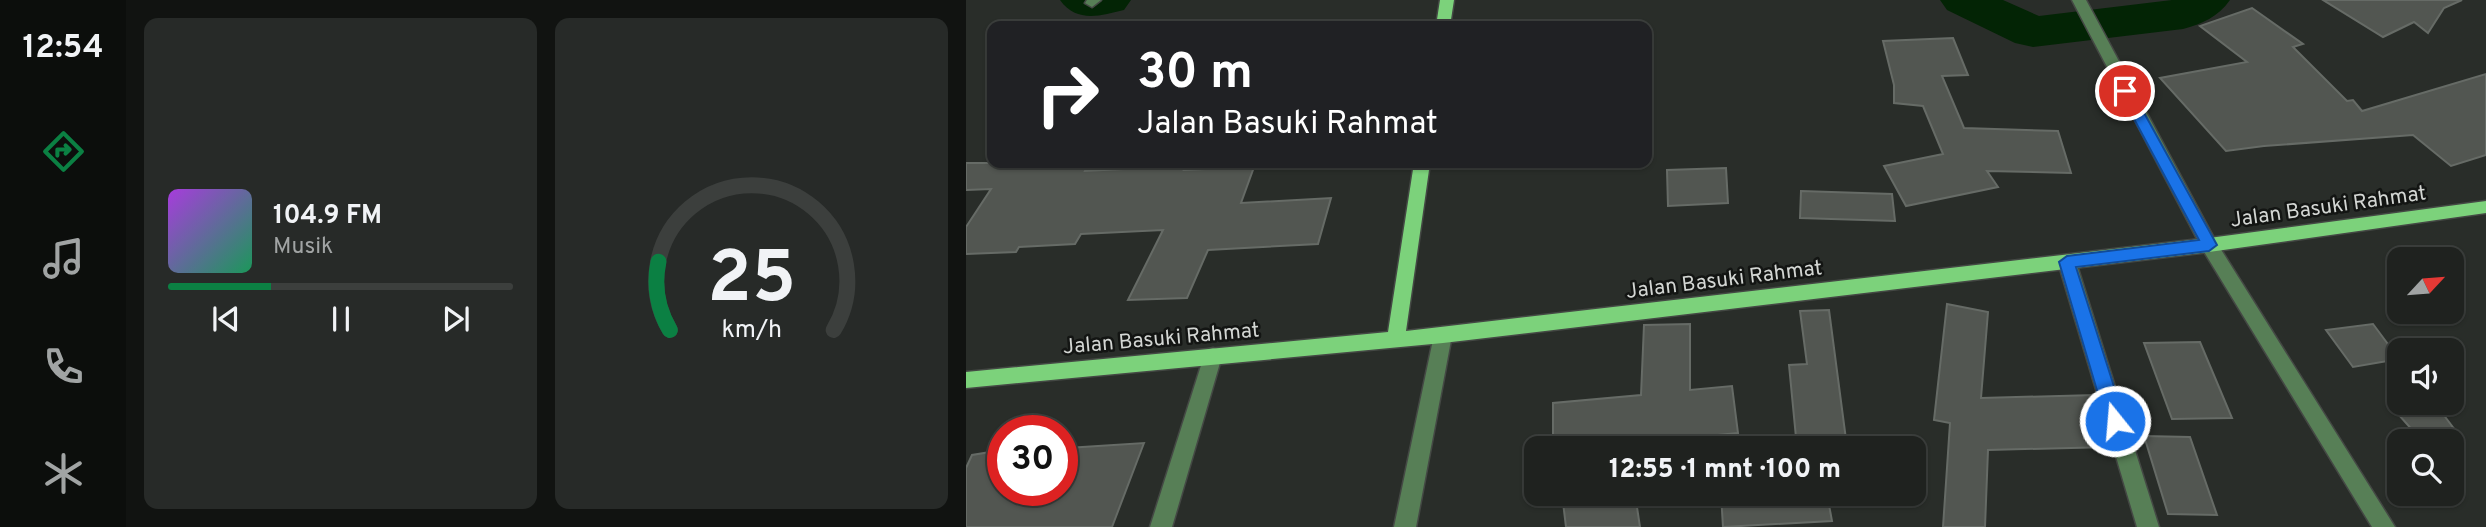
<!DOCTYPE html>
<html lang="id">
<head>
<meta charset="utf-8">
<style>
  :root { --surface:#1f221f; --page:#272a28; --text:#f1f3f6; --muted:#a1a4a4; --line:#3c3f3d; --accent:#0b8043 }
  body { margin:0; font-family:Overpass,sans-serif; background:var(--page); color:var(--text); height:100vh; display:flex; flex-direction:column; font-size:26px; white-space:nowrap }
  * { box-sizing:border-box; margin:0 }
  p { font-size:23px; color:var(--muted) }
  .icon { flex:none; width:38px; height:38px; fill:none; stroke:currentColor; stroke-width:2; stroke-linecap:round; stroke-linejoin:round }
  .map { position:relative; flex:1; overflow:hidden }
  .details { display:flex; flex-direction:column; gap:18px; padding:18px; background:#111311; width:840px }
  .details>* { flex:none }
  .top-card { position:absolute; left:21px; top:21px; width:665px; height:147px; border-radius:14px; box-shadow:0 2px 5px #0004,0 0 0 2px var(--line); background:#202124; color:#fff; overflow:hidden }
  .needle { width:46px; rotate:64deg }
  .tools { position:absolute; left:1421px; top:247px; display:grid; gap:14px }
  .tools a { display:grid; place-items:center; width:77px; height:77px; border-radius:14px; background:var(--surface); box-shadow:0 2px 5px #0004,0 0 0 2px var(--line); font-size:35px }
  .speed { position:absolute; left:21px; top:415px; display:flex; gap:14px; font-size:35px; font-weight:700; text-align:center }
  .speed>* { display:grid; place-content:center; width:91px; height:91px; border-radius:50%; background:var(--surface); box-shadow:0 2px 5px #0004,0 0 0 2px var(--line); line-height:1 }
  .speed .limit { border:10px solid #d22; background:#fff; color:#111 }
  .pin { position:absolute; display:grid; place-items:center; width:60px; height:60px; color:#fff; margin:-30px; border:4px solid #fff; border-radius:50%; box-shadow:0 2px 7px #0007 }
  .me { position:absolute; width:77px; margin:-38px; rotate:343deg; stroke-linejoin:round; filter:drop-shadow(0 0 5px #0008) }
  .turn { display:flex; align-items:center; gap:24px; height:147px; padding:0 35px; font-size:32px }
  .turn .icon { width:91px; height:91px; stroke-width:2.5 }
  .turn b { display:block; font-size:49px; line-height:60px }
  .details .card { flex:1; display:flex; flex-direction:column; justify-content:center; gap:10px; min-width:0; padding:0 24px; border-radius:14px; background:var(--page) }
  .details .dial { align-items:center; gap:0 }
  .dial svg { height:182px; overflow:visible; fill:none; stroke:var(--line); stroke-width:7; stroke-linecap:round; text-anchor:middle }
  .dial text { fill:var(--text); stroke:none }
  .song { display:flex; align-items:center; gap:21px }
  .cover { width:84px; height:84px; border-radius:10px; background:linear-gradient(135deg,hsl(280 70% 55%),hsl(150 70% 35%)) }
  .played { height:7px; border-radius:4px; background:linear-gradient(90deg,var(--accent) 30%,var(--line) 30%) }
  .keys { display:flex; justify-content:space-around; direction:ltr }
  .details .tiles { flex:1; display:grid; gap:18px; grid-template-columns:repeat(2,1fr) }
  .trip { position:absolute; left:558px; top:436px; width:402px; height:70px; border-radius:14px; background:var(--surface); box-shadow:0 2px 5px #0004,0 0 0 2px var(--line); font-weight:800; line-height:70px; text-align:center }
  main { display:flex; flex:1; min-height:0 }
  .tab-bar { display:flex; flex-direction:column; width:126px; justify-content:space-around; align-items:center; background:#0c0e0c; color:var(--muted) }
  .tab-bar .icon { width:49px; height:49px }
  .tab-bar .selected { color:var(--accent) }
  .tab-bar b { font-size:32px; color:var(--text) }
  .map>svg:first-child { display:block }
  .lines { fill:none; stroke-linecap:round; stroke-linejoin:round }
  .river { fill:#032405; fill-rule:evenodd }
  .building { fill:#525651; stroke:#666b66; stroke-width:2 }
  .minor-casing { stroke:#444844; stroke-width:3 }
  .major-casing { stroke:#444844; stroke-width:3 }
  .minor { fill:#577f56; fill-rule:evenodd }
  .major { fill:#7cd27b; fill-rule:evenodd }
  .route { fill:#1a73e8; stroke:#114b97; stroke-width:2 }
  .labels { text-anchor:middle; stroke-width:5; stroke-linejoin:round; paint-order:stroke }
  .street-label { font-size:21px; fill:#d3d6d3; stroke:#131513 }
</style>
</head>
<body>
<main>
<nav class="tab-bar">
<b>12:54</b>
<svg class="icon selected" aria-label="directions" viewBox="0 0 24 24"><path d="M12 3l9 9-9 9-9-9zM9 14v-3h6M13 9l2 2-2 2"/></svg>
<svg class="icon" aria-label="music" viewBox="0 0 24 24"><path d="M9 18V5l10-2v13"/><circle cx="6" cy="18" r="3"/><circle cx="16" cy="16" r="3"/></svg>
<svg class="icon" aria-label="phone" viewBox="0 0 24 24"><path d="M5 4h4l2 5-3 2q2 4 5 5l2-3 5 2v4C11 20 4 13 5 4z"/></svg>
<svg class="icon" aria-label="climate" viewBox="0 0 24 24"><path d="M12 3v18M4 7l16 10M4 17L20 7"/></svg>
</nav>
<section class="details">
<div class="tiles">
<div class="card">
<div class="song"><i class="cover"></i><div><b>104.9 FM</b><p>Musik</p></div></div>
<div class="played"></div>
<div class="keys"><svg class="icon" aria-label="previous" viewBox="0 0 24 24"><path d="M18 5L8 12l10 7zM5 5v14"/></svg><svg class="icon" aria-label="pause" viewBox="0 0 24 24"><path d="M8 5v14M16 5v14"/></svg><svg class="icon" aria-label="next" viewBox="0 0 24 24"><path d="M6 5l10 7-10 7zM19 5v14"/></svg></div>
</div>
<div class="card dial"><svg viewBox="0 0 100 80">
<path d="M14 69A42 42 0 1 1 86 69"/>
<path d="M14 69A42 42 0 0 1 9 39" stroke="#0b8043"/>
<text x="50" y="56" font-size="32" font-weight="700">25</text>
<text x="50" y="72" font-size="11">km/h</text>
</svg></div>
</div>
</section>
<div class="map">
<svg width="1520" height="527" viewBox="0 0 1520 527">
  <rect width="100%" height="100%" fill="#292d29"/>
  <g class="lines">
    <g class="river">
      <path d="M94,0H165L158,10C134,16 110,23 94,0Z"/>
      <path d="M974,0H1037L1073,16L1206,0H1264C1252,17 1236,24 1217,29L1067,47L1049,43L981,10Z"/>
    </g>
  </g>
  <g class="building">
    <polygon points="1357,0 1496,0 1478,8 1462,33 1448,22 1417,37"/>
    <polygon points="1286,8 1337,44 1327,47 1381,101 1387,100 1396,111 1520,74 1520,155 1485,166 1447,135 1298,146 1260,151 1194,78 1281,62 1234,26"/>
    <polygon points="987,38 1002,75 976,76 998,128 1092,131 1105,173 1021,171 1032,187 940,206 918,166 977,154 957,106 928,103 928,85 917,41"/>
    <polygon points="0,163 123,163 119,171 220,166 218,170 288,167 275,203 365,198 352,244 242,250 221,298 162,300 197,230 115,234 109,244 53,247 50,252 0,254 0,227 25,189 0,190"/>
    <polygon points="760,168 762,203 702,206 701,170"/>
    <polygon points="835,191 926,194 929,221 834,218"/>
    <polygon points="981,304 1022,312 1015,398 1129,395 1144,447 1022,450 1019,527 977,527 984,423 968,420"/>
    <polygon points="863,310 881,447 831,448 823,365 841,364 834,311"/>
    <polygon points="724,324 724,390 766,386 772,433 660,444 661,448 587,448 587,403 675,395 678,325"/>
    <polygon points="1407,324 1433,359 1387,367 1360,330"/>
    <polygon points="1234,342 1266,418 1206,419 1178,343"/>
    <polygon points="1468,402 1492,434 1472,441 1456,441 1432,414"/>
    <polygon points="1178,436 1224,437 1251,515 1202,514"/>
    <polygon points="178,443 146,527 0,527 0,468 6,455 37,450 37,490 96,490 96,459 101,448"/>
    <polygon points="596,494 669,494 674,527 600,527"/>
    <polygon points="755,494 861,494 866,521 757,527"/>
  </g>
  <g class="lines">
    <g class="minor-casing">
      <g id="minor">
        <polygon points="121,0 135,0 126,7 119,3"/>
        <polygon points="1106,0 1120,0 1249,240 1429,527 1406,527 1237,250"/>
        <polygon points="1101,255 1107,257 1110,262 1193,527 1171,527 1092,262 1095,257"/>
        <polygon points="477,327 484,329 486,335 450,527 428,527 468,335 470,329"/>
        <polygon points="247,348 254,350 256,356 206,527 184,527 238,356 240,350"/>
      </g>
    </g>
    <g class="major-casing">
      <g id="major">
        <polygon points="474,0 488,0 484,26 470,26"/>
        <polygon points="448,163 464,163 440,331 1243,238 1520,201 1520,213 1243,252 477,343 0,388 0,372 422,332"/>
      </g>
    </g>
    <use href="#minor" class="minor"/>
    <use href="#major" class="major"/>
  </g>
  <polygon class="route" points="1159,87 1166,91 1251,245 1243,251 1110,267 1159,421 1156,427 1149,429 1143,427 1140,421 1093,262 1101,256 1233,240 1153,91"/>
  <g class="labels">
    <g class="street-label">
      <text transform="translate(1362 206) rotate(-8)" y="7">Jalan Basuki Rahmat</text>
      <text transform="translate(758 279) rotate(-7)" y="7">Jalan Basuki Rahmat</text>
      <text transform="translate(195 338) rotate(-5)" y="7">Jalan Basuki Rahmat</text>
    </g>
  </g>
</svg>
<div class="tools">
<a><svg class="needle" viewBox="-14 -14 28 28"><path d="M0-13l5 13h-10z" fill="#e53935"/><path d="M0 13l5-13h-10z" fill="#a1a4a4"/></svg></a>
<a><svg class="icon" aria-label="sound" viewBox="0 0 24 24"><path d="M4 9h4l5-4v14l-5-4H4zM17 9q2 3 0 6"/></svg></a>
<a><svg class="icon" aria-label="search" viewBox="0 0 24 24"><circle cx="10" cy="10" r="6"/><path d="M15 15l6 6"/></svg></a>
</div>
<div class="speed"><div class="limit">30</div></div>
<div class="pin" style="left:1159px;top:91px;background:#d93025"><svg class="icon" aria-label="arrive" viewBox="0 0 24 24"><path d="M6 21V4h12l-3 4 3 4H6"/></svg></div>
<svg class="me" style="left:1149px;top:421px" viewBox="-20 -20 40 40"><circle r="17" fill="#1a73e8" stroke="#fff" stroke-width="3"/><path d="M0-11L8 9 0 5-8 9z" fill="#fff"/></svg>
<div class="trip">12:55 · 1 mnt · 100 m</div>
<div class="top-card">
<div class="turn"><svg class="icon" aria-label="right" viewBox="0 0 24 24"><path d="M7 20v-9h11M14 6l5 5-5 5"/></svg><div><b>30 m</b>Jalan Basuki Rahmat</div></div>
</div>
</div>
</main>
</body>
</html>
